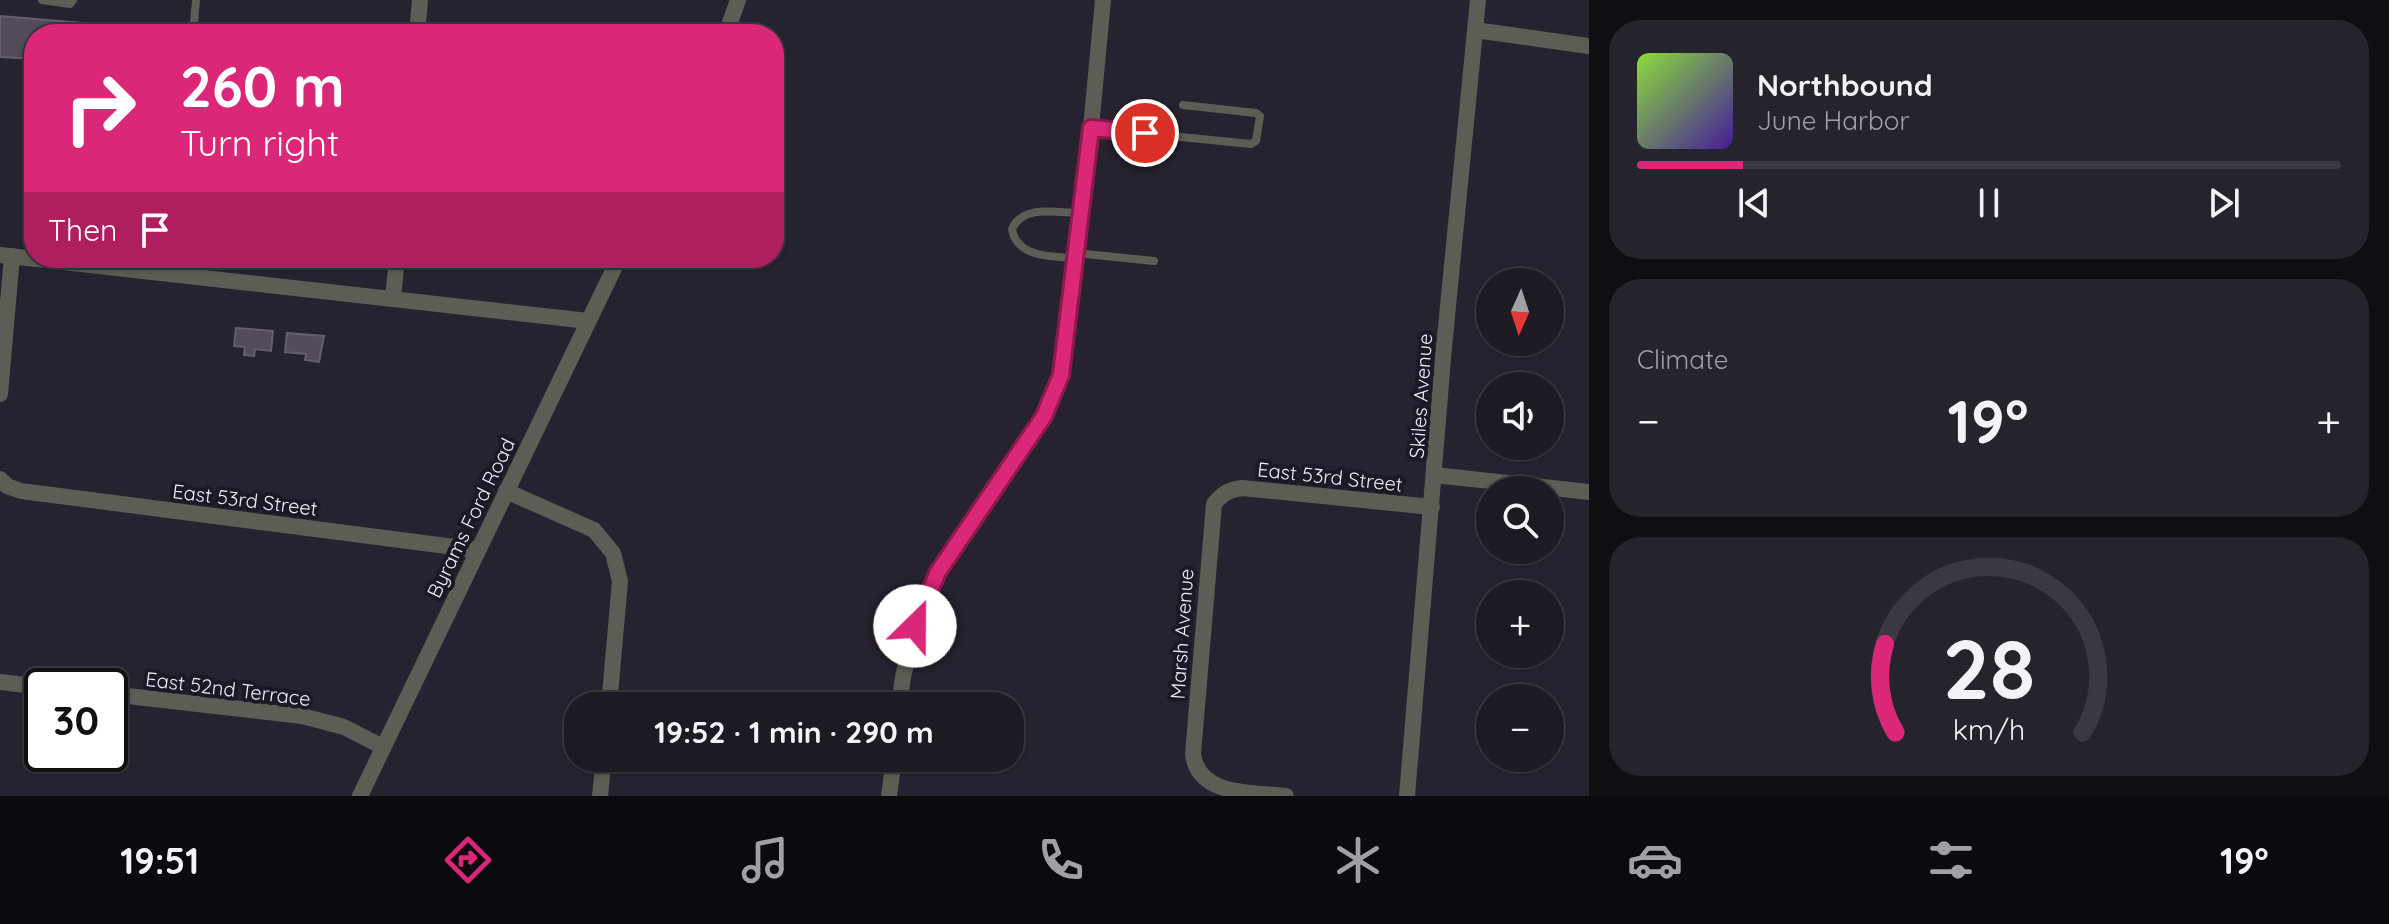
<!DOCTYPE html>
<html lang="en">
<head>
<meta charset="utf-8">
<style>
  :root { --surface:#1d1a23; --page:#25232b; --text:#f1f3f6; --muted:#a0a1a6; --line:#3b3841; --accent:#db2777 }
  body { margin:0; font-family:Quicksand,sans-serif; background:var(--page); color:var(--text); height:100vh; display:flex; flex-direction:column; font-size:30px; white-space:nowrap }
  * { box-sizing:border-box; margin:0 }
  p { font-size:26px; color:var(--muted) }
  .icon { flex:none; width:44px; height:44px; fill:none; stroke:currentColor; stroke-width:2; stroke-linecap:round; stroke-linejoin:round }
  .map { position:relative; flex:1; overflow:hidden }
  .details { display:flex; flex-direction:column; gap:20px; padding:20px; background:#100e13; width:800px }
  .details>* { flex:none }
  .hud { position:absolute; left:24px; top:24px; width:760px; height:244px; border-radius:32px; box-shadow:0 2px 6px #0004,0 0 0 2px var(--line); background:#db2777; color:#fff; overflow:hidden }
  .needle { width:52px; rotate:183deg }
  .controls { position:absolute; left:1476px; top:268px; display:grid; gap:16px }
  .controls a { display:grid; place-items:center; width:88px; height:88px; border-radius:50%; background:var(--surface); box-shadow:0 2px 6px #0004,0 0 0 2px var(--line); font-size:40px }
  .speed { position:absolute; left:24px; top:668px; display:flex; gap:16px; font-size:40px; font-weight:700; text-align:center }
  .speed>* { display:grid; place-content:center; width:104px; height:104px; border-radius:50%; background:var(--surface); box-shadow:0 2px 6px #0004,0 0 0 2px var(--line); line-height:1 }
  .speed .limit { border:4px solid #111; border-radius:12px; background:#fff; color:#111 }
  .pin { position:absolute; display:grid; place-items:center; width:68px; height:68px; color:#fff; margin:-34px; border:4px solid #fff; border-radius:50%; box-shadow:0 2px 8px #0007 }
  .me { position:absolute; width:88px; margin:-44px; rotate:23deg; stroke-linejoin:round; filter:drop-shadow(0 0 6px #0008) }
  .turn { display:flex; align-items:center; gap:28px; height:168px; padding:0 24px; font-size:36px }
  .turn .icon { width:104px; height:104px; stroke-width:2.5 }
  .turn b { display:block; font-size:56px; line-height:68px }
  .then { display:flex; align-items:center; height:76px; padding:0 24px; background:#0003; gap:16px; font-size:30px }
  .big { font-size:60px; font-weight:800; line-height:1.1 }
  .details .widget { flex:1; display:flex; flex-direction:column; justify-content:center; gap:12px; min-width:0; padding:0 28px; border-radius:32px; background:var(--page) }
  .details .dial { align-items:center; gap:0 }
  .dial svg { height:208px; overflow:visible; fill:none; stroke:var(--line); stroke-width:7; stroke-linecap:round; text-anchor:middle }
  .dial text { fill:var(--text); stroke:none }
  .song { display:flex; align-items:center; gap:24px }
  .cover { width:96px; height:96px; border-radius:12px; background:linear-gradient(135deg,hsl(90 70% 55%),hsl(260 70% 35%)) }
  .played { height:8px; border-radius:4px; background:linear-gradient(90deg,var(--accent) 15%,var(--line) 15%) }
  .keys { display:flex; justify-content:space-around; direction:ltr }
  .heat { display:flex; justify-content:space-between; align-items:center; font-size:44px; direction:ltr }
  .trip { position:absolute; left:564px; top:692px; width:460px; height:80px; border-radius:32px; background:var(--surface); box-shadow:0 2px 6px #0004,0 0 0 2px var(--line); font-weight:800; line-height:80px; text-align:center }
  .dock { display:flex; height:128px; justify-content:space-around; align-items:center; background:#0c0a0e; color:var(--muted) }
  .dock .icon { width:56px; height:56px }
  .dock .current { color:var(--accent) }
  .dock b { font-size:36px; color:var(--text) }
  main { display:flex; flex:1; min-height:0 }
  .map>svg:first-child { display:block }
  .building { fill:#514b5a; stroke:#645f6e; stroke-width:2 }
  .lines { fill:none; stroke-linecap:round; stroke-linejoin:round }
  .service { stroke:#5d5d56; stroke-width:8 }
  .minor { stroke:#5d5d56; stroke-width:16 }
  .route-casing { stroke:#8e194d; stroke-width:20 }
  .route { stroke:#db2777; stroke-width:14 }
  .labels { text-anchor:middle; stroke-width:8; stroke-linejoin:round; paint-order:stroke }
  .street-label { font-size:20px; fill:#efecf5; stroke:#1d1825 }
</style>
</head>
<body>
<main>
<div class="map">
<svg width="1589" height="796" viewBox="0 0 1589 796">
  <rect width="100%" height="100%" fill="#27222f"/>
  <g class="building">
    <polygon points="0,16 153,29 153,34 34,34 34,59 0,57"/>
    <polygon points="236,328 273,331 271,351 255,349 254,356 244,355 245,347 234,346"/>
    <polygon points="287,333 324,336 319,362 305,360 306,354 285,352"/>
  </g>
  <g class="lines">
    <g class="service">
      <polyline points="42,0 70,4 73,0"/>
      <polyline points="193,34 196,0"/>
      <polyline points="1091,128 1251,144 1256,141 1260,116 1256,113 1183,105"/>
      <polyline points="1076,253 1154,261"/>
      <path d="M1075,258C1052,257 1016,257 1012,229C1023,204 1056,213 1080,213"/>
    </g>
    <g class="minor">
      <polyline points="1475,30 1589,46"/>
      <polyline points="417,34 420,0"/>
      <polyline points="726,34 738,0"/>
      <polyline points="0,255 588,321"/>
      <polyline points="393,298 397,258"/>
      <polyline points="0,394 12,256"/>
      <polyline points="1435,475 1589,492"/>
      <polyline points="0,479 7,486 21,491 478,550"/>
      <polyline points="506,491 594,530 613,553 620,581 609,706"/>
      <polyline points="0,682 42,687"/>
      <polyline points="110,694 302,716 344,727 383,747"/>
      <polyline points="899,706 903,677 915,626 938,572 1044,416 1061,375 1091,128 1103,0"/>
      <polyline points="360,796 619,258"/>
      <polyline points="600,796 604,758"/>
      <polyline points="889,796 894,758"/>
      <path d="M1286,796C1251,792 1198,796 1193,754L1214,504C1222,494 1228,490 1242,488L1432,507"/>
      <polyline points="1407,796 1444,347 1478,0"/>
    </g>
  </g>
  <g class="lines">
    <g class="route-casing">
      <polyline id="route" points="915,626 938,572 1044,416 1061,375 1091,128 1145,133"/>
    </g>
    <use href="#route" class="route"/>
  </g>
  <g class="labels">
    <g class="street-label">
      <text transform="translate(1421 396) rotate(-86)" y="7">Skiles Avenue</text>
      <text transform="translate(1330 477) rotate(6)" y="7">East 53rd Street</text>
      <text transform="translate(245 500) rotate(7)" y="7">East 53rd Street</text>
      <text transform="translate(471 518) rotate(-64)" y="7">Byrams Ford Road</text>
      <text transform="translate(1182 634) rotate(-86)" y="7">Marsh Avenue</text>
      <text transform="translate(228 689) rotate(7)" y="7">East 52nd Terrace</text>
    </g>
  </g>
</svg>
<div class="controls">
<a><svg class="needle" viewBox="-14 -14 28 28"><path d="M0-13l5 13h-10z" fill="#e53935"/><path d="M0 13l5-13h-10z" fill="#a0a1a6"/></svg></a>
<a><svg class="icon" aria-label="sound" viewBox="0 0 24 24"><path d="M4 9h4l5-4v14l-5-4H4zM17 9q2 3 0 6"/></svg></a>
<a><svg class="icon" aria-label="search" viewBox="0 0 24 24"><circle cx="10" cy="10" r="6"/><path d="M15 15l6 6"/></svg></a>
<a>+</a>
<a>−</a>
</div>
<div class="speed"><div class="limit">30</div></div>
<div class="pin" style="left:1145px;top:133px;background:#d93025"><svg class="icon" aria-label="arrive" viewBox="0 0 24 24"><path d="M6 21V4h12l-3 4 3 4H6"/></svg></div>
<svg class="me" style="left:915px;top:626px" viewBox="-20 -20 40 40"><circle r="19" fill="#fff"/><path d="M0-13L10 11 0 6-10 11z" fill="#db2777"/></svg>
<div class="trip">19:52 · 1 min · 290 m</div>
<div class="hud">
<div class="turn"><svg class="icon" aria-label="right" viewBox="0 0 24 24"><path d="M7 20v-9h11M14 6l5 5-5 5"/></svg><div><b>260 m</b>Turn right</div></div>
<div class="then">Then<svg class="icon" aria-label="arrive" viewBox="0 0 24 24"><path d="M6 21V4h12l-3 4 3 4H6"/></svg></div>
</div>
</div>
<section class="details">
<div class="widget">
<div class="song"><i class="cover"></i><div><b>Northbound</b><p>June Harbor</p></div></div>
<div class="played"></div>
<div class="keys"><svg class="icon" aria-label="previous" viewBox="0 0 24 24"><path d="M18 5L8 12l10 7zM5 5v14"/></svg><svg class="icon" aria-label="pause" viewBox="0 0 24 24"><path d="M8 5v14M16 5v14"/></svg><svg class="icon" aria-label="next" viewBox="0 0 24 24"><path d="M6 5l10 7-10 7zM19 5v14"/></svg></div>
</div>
<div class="widget"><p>Climate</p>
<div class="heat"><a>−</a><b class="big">19°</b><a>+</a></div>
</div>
<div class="widget dial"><svg viewBox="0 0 100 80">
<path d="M14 69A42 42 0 1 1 86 69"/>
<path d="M14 69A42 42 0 0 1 10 35" stroke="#db2777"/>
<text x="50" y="56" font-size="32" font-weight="700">28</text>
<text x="50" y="72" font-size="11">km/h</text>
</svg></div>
</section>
</main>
<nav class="dock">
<b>19:51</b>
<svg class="icon current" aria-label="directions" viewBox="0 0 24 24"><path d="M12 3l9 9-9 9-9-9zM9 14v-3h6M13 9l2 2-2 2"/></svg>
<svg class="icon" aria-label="music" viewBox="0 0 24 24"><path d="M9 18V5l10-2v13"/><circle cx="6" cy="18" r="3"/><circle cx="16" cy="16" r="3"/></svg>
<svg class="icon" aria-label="phone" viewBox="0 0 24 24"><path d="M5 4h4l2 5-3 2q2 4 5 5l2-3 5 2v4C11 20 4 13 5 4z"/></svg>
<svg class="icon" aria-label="climate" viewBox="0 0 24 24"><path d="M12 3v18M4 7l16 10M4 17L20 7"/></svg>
<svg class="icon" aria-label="car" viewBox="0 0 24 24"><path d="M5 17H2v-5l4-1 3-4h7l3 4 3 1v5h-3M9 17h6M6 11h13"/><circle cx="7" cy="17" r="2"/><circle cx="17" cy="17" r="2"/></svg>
<svg class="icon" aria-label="filters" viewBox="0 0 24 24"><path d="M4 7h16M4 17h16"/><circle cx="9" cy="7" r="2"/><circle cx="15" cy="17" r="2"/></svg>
<b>19°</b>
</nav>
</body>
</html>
